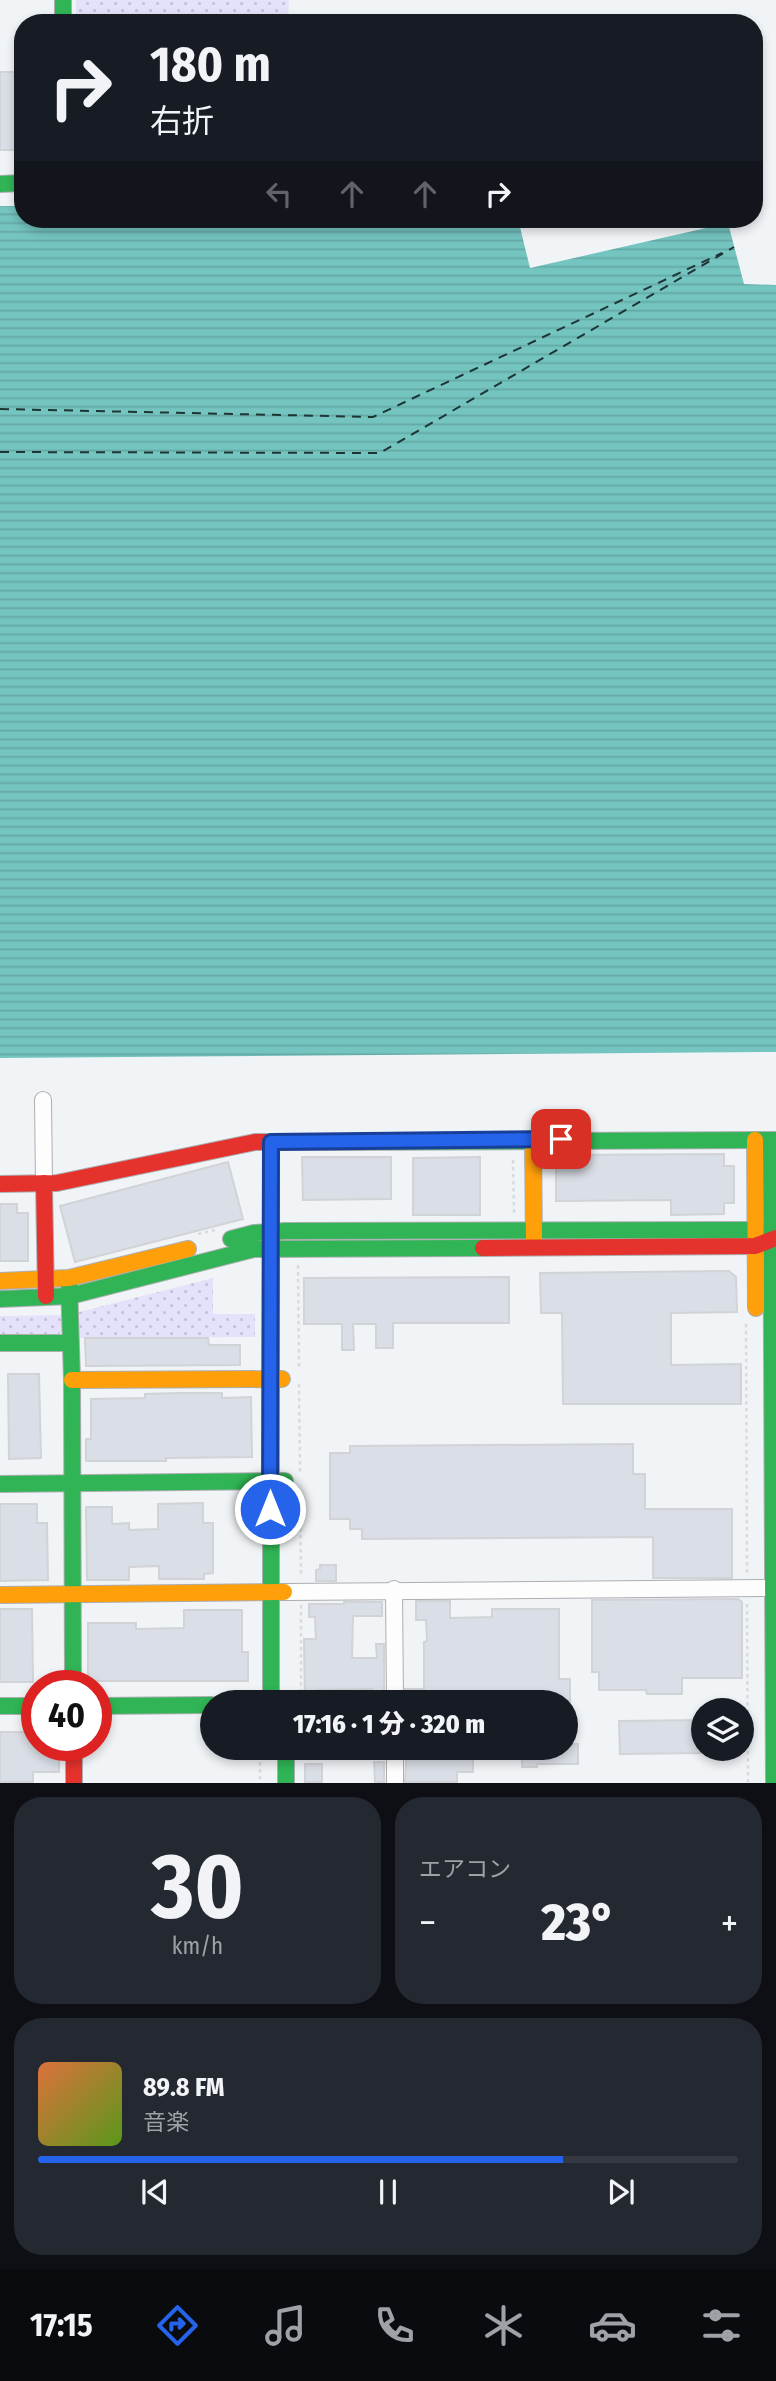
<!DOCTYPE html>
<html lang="ja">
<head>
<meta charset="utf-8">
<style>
  :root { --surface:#171b24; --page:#242831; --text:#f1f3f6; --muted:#9ea1a6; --line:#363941; --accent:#2563eb }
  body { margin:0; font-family:"Fira Sans Condensed","Noto Sans JP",sans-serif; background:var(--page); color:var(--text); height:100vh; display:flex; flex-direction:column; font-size:26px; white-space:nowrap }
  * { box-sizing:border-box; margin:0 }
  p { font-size:23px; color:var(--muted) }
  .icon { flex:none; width:38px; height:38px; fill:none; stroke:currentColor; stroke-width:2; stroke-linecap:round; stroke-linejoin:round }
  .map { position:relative; height:1783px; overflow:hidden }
  .panel { display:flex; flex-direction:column; gap:14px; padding:14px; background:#0d0f14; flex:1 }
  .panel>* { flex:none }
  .banner { position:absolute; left:14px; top:14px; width:749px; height:214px; border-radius:28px; box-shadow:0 4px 10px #0003; background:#171b24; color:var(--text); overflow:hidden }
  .buttons { position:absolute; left:691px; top:1698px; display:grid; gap:14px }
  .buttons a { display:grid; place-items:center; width:63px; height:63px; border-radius:50%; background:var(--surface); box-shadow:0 4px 10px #0003; font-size:35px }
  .speed { position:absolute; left:21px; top:1670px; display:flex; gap:14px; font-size:35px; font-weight:700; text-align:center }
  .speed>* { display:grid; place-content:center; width:91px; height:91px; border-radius:50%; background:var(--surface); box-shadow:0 4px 10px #0003; line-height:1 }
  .speed .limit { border:10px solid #d22; background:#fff; color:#111 }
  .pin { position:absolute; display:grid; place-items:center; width:60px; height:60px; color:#fff; margin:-30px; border-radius:14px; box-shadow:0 4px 10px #0006 }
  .me { position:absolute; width:77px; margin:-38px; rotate:0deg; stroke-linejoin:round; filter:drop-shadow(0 0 5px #0008) }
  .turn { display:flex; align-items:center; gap:24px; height:147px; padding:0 21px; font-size:32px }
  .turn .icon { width:91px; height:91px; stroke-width:2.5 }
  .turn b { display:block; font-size:49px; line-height:60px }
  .lanes { display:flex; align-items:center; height:66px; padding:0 21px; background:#0003; justify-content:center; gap:35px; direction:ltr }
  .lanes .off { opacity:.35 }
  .big { font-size:52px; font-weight:800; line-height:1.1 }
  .panel .widget { flex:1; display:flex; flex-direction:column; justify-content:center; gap:10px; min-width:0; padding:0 24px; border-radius:28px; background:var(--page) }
  .panel .dial { align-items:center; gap:0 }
  .dial b { font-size:91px; line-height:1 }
  .song { display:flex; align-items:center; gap:21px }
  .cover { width:84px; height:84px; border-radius:10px; background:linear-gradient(135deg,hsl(20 70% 55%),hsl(90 70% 35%)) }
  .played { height:7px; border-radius:4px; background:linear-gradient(90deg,var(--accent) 75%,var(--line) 75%) }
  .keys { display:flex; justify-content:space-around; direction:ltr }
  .heat { display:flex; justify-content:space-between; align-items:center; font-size:38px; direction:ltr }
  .panel .tiles { flex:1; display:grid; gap:14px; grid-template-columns:1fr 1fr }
  .widget:last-child { grid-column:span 2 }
  .trip { position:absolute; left:200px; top:1690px; width:378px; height:70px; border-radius:35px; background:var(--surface); box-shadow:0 4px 10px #0003; font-weight:800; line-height:70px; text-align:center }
  .dock { display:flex; height:112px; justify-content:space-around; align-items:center; background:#090b0e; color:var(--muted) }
  .dock .icon { width:49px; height:49px }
  .dock .current { color:var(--accent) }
  .dock b { font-size:32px; color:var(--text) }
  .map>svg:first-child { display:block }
  .park { fill:url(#park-dots) }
  .water { fill:url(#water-rules) }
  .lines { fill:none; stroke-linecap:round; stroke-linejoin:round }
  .ferry { stroke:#1d3635; stroke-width:2; stroke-dasharray:9 7; stroke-linecap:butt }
  .building { fill:#dadee6; stroke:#d1d3d6; stroke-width:2 }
  .street-casing { stroke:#acaeb1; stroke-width:18 }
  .fast-casing { stroke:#acaeb1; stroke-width:18 }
  .slow-casing { stroke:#acaeb1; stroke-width:18 }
  .jam-casing { stroke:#acaeb1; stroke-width:18 }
  .path { stroke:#dadadc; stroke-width:2.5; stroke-dasharray:3.5 3.5; stroke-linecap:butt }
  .street { stroke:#fdfdfe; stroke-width:16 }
  .fast { stroke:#30b455; stroke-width:16 }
  .slow { stroke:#ff9f0a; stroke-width:16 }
  .jam { stroke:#e5322d; stroke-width:16 }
  .route-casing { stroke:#184099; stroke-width:18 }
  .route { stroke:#2563eb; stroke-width:12 }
</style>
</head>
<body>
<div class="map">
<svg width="776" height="1783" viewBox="0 0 776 1783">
  <defs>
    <pattern id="park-dots" width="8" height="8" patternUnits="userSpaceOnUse" patternTransform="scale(1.75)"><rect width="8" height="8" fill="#e4e2fb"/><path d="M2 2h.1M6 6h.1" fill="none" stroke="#c3c2d7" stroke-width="1.8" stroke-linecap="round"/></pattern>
    <pattern id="water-rules" width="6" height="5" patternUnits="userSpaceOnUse" patternTransform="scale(1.75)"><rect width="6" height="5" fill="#74c4c0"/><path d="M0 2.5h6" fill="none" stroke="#64a8a5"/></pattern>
  </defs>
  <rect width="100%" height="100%" fill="#f1f4f7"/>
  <g class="park">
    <polygon points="76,0 289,0 288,23 76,23"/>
    <polygon points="213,1278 213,1314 255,1314 255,1337 80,1338 79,1312"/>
    <polygon points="64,1315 64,1328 57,1337 0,1337 0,1316"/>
  </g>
  <polygon class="water" points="0,206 23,206 23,219 518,219 530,268 728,223 744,284 776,285 776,1052 0,1058"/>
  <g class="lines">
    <g class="ferry">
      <polyline points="0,409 373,417 722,253"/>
      <polyline points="0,452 380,453 734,247"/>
    </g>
  </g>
  <g class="building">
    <rect x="0" y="72" width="23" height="78"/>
    <polygon points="724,1154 724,1166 734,1166 734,1203 724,1203 724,1214 671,1215 671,1200 556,1201 556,1155"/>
    <polygon points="302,1157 391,1157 391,1199 303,1200"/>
    <polygon points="480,1157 480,1215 413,1215 413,1158"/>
    <polygon points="228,1162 243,1219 75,1262 60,1206"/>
    <polygon points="0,1204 17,1204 17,1213 28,1213 28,1261 0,1261"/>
    <polygon points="729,1271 736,1277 737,1312 671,1313 671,1365 741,1364 741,1404 563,1404 562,1313 541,1313 540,1273"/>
    <polygon points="509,1277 509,1323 393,1323 393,1348 376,1348 376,1324 353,1324 354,1350 342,1350 342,1324 304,1324 304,1278"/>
    <polygon points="85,1338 208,1338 209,1345 240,1345 240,1365 86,1366"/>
    <polygon points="8,1374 39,1374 41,1458 9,1459"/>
    <polygon points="177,1393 222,1393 222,1398 251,1397 252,1457 166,1458 166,1461 86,1461 86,1439 91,1439 91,1399 145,1398 145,1394"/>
    <polygon points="633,1444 633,1474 645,1474 645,1509 732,1509 732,1578 653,1578 653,1537 362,1539 362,1529 350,1529 350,1519 330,1519 330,1453 350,1453 350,1446"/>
    <polygon points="203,1503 203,1523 213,1523 213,1573 204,1574 204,1579 159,1579 159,1566 129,1567 129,1580 87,1580 86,1507 112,1507 112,1524 129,1523 129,1530 158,1529 158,1504"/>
    <polygon points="0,1504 37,1504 37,1523 47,1523 48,1580 0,1581"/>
    <polygon points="320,1565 336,1565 336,1581 316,1581 316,1570 320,1569"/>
    <polygon points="738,1599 742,1602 742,1678 682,1678 682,1694 647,1694 646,1690 599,1690 599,1672 592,1672 592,1600"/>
    <polygon points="416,1601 450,1601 450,1618 492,1617 492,1609 559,1609 559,1679 570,1679 570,1703 405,1703 405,1689 424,1689 424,1642 427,1641 426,1620 416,1620"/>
    <polygon points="344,1602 382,1602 382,1616 353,1616 352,1658 377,1658 376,1644 384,1644 384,1703 372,1703 372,1689 317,1690 317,1703 305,1703 304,1639 316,1639 315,1617 309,1617 309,1604 344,1604"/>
    <polygon points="0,1609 32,1609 33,1682 0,1682"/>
    <polygon points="184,1610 242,1610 242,1652 248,1652 248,1681 88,1681 88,1623 136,1623 136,1629 184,1628"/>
    <polygon points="704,1720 704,1753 620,1754 619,1721"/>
    <polygon points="0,1732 37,1732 37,1745 59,1745 59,1772 33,1772 33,1782 0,1782"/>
    <polygon points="565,1744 578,1744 578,1764 537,1764 537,1767 522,1767 522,1748 565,1748"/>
    <polygon points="407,1748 473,1748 473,1772 457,1772 457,1782 405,1782"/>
    <polygon points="374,1762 384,1762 384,1782 375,1782"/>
    <rect x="305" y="1764" width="17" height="18"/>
  </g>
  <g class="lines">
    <g class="street-casing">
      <g id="street">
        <polyline points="43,1100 44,1183"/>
        <polyline points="394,1589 395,1703"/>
        <polyline points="286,1592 773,1588"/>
        <polyline points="395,1748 395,1783"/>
      </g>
    </g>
    <g class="fast-casing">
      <g id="fast">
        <polyline points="63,0 63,23"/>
        <polyline points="0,184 23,183"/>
        <polyline points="771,1140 774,1783"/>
        <polyline points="271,1142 271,1703"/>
        <polyline points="329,1142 776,1140"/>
        <polyline points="231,1239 254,1233 285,1231 742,1230 755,1230 772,1238"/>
        <polyline points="69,1281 72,1380 73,1685"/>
        <polyline points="0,1299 70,1296 254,1249 483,1248"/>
        <polyline points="0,1343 70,1343"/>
        <polyline points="0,1484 285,1481"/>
        <polyline points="0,1706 37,1706"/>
        <polyline points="96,1706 212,1705"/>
        <polyline points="286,1748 286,1783"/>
      </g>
    </g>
    <g class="slow-casing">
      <g id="slow">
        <polyline points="533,1139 534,1244"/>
        <polyline points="755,1140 756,1308"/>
        <polyline points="0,1281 69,1278 188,1249"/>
        <polyline points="72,1380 282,1379"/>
        <polyline points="0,1595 284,1592"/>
      </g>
    </g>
    <g class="jam-casing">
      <g id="jam">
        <polyline points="44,1183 46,1296"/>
        <polyline points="0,1184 57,1183 255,1142 329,1142"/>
        <polyline points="483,1248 755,1246 776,1238"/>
        <polyline points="74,1745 74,1783"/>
      </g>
    </g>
    <g class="path">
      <polyline points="513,1160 514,1213"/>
      <polyline points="198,1234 215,1230"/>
      <polyline points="298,1265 299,1370"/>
      <polyline points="746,1324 747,1573"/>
      <polyline points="299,1384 300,1472"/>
      <polyline points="300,1493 301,1577"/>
      <polyline points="747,1604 748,1783"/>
      <polyline points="301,1605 301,1703"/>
      <polyline points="260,1748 260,1783"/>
    </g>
    <use href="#street" class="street"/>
    <use href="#fast" class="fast"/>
    <use href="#slow" class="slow"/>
    <use href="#jam" class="jam"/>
  </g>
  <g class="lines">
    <g class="route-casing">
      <polyline id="route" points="270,1509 271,1142 561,1139"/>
    </g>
    <use href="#route" class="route"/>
  </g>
</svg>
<div class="buttons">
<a><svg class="icon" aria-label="layers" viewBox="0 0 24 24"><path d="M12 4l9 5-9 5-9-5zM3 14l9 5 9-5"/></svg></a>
</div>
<div class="speed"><div class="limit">40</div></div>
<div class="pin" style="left:561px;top:1139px;background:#d93025"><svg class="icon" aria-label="arrive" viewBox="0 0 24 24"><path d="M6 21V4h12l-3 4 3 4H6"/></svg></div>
<svg class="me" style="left:270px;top:1509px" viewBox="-20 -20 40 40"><circle r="17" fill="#2563eb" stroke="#fff" stroke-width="3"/><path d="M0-11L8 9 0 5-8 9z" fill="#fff"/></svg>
<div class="trip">17:16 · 1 分 · 320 m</div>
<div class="banner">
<div class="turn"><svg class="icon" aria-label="right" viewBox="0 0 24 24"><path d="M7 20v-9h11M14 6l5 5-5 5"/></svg><div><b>180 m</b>右折</div></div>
<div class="lanes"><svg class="icon off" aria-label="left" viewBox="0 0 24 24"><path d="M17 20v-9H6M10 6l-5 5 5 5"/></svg><svg class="icon off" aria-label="ahead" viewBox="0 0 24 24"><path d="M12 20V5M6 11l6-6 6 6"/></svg><svg class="icon off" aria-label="ahead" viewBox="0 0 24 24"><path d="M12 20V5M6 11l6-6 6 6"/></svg><svg class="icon" aria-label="right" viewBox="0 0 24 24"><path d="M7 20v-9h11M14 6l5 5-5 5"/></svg></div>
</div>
</div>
<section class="panel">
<div class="tiles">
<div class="widget dial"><b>30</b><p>km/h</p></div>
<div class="widget"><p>エアコン</p>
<div class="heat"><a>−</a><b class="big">23°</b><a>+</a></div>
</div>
<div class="widget">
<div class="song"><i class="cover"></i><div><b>89.8 FM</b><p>音楽</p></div></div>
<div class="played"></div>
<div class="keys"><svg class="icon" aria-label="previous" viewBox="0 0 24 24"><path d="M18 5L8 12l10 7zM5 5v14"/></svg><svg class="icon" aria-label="pause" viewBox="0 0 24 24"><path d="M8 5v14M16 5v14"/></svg><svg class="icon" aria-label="next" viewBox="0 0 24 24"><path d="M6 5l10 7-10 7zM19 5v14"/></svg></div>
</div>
</div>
</section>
<nav class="dock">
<b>17:15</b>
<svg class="icon current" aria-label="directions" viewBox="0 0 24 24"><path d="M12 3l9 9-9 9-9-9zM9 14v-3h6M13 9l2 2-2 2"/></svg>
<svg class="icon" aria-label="music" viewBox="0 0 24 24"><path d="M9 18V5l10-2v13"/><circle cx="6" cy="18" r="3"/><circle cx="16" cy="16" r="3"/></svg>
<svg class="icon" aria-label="phone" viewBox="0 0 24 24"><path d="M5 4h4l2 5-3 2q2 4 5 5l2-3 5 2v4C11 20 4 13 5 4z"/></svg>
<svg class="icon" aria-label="climate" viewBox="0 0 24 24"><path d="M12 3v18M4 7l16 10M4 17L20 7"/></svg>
<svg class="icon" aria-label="car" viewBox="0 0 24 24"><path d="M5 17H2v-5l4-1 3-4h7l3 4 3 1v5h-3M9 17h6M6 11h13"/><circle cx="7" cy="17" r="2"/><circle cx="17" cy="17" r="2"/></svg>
<svg class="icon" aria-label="filters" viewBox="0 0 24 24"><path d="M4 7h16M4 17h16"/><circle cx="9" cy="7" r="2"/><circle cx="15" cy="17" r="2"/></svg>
</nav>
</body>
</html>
